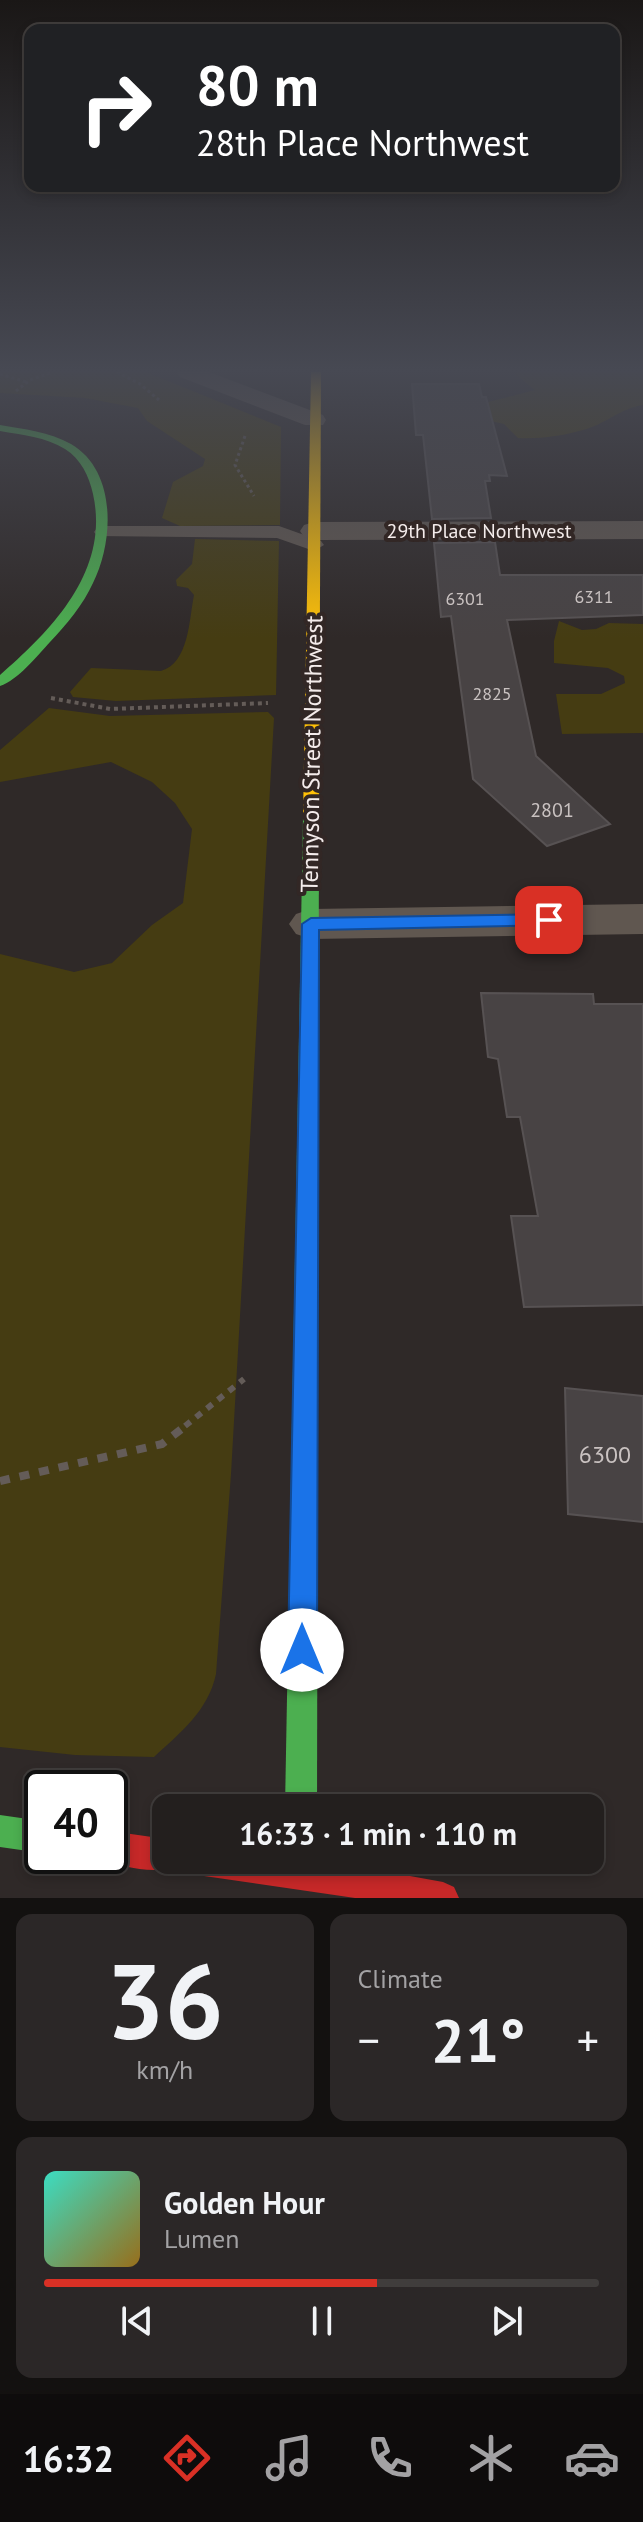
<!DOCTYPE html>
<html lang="en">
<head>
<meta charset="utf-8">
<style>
  :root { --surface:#231f1e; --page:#2b2727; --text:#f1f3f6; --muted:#a3a2a4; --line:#403d3c; --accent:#d93025 }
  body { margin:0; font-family:"PT Sans",sans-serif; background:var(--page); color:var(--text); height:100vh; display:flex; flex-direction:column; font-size:30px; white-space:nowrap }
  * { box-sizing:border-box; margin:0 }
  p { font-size:26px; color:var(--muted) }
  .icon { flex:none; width:44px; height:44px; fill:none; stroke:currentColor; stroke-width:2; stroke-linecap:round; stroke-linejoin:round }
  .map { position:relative; height:1898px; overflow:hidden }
  .drawer { display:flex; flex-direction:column; gap:16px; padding:16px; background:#131110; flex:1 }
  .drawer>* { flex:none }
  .guide { position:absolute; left:24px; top:24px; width:596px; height:168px; border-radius:16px; box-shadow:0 4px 12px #0003,0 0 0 2px var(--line); background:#202124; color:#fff; overflow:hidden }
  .speed { position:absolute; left:24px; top:1770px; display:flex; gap:16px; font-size:40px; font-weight:700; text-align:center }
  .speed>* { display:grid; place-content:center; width:104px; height:104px; border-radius:50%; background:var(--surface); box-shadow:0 4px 12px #0003,0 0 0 2px var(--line); line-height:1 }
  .speed .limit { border:4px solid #111; border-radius:12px; background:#fff; color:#111 }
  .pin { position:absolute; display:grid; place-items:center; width:68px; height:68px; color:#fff; margin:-34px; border-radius:16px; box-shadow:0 4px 12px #0006 }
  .me { position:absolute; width:88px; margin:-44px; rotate:0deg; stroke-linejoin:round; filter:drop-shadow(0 0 6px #0008) }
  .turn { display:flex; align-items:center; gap:28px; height:168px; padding:0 40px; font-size:36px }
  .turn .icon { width:104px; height:104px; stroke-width:2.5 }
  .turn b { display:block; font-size:56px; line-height:68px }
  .big { font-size:60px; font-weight:700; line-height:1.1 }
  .drawer .card { flex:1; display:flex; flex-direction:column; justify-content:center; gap:12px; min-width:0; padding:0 28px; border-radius:16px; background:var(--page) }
  .drawer .dial { align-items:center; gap:0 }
  .dial b { font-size:104px; line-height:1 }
  .song { display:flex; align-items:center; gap:24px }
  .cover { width:96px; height:96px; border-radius:12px; background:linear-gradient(135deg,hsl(170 70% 55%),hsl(40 70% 35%)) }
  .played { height:8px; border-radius:4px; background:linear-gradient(90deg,var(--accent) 60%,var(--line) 60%) }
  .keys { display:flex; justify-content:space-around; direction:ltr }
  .heat { display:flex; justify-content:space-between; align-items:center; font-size:44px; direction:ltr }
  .drawer .tiles { flex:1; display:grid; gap:16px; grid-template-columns:1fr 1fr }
  .card:last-child { grid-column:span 2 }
  .trip { position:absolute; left:152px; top:1794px; width:452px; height:80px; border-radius:16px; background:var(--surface); box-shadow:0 4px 12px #0003,0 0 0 2px var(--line); font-weight:700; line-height:80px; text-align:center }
  .menu { display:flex; height:128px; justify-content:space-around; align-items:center; background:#0e0c0c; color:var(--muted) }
  .menu .icon { width:56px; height:56px }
  .menu .on { color:var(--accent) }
  .menu b { font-size:36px; color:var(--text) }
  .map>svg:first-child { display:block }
  .green { fill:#453c12 }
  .building { fill:#484344; stroke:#575253; stroke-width:2 }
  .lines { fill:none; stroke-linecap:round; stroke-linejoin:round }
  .path-far3 { stroke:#645c58; stroke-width:3; stroke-dasharray:3 3; stroke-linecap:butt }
  .path-far2 { stroke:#645c58; stroke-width:4; stroke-dasharray:4 4; stroke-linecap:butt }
  .path-far1 { stroke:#645c58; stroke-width:6; stroke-dasharray:7 7; stroke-linecap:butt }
  .path { stroke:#645c58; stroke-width:8; stroke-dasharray:10 10; stroke-linecap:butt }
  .lane { fill:#605750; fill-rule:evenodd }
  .street { fill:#605750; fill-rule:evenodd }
  .fast { fill:#4caf50; fill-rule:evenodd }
  .slow { fill:#ffc107; fill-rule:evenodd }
  .jam { fill:#c62828; fill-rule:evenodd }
  .route { fill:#1a73e8; stroke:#114b97; stroke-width:2 }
  .labels { text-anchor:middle; stroke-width:8; stroke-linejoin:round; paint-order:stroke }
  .far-number-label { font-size:18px; fill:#c9c2c1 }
  .far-street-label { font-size:20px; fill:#f4eceb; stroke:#322725 }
  .number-label { font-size:20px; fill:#c9c2c1 }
  .street-label { font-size:24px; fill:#f4eceb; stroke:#322725 }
  .near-number-label { font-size:24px; fill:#c9c2c1 }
</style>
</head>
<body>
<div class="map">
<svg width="643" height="1898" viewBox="0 0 643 1898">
  <rect width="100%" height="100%" fill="#2f2928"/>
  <g class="green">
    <polygon points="0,372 146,372 281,427 280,525 180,526 162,518 173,482 203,466 205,459 147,421 138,408 85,398 0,393"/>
    <path d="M518,372H643V405C621,408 604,425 583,430C562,436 540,439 518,438L504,424L486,420L488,402L535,390L515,374Z"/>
    <path d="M195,539L279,541L276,695L116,701L73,697L70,692L91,668L161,671C189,663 189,620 194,595L188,588L177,586L176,580L192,564Z"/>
    <polygon points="559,621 582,630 596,629 609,623 643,624 643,733 562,734 556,694 601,694 625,683 624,676 608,668 554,663 554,641"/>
    <path d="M49,708L110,716L268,712L274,718L231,1474L216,1674C208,1711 181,1732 154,1757L75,1755L0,1747V954L74,972L112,963L152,925L183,903L192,829L175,803L152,782L111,762L0,782V750Z"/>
  </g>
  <g class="building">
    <polygon points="412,384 479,384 482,397 486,397 507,476 489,475 490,481 485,481 491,518 432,519 423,435 416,435"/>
    <polygon points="495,542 500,575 643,575 643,615 507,620 536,756 610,824 547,846 473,779 451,616 441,617 434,543"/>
    <polygon points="481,993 593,994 594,1004 643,1004 643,1305 524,1307 511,1216 538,1216 520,1117 507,1117 498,1059 488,1057"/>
    <polygon points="565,1388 643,1396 643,1522 568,1514"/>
  </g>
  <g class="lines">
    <g class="path-far3">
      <polyline points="117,372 140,384 159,400"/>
      <polyline points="0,374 26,382"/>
      <polyline points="16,391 30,380 53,372"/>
      <polyline points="245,436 235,465 254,496"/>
    </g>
    <polyline class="path-far2" points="51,698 110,709 268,703"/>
    <polyline class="path-far1" points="185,1426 244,1379"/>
    <polyline class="path" points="0,1481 162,1444 188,1424"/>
    <polygon class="lane" points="104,526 279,526 321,541 324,545 314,551 277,538 97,536 94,532 97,528"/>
    <g class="street">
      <polygon points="177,372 209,372 323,415 326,420 323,425 305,425 180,377"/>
      <polygon points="643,521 643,539 314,540 304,537 300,531 304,525 314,522"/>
      <polygon points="643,904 643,934 311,939 296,934 289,924 296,914 311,909"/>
    </g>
    <g class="fast">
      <path d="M0,425C23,429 50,432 71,444C117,471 114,541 93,583C83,605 67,624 50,642C37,656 18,680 0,686V675C53,629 110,570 93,494C89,476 81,459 65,449C46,437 22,435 0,431Z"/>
      <polygon points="311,812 319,817 317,1808 285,1808 303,817"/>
      <polygon points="0,1815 42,1821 42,1853 0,1847"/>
    </g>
    <polygon class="slow" points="311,372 321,372 319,817 311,822 303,817"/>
    <g class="jam">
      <path d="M110,1831L166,1839V1860H180L177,1866C156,1875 120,1867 99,1858L98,1856H110Z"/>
      <polygon points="188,1860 322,1860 443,1882 454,1887 459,1898 355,1898 204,1876 193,1871"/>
    </g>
  </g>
  <linearGradient id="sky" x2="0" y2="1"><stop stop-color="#1a1716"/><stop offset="0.58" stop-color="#474953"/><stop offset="1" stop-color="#474953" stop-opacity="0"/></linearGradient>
  <rect width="643" height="638" fill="url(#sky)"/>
  <polygon class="route" points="549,914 558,920 555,925 319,930 317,1650 313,1660 302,1664 292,1660 288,1650 302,924 311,918"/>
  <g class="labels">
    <g class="far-number-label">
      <text x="594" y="603">6311</text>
      <text x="465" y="605">6301</text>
      <text x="492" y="700">2825</text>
    </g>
    <g class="far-street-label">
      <text x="479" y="538">29th Place Northwest</text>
    </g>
    <g class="number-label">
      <text x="552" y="817">2801</text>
    </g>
    <g class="street-label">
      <text transform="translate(312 754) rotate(-89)" y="8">Tennyson Street Northwest</text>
    </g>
    <g class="near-number-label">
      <text x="605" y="1463">6300</text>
    </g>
  </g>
</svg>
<div class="speed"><div class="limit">40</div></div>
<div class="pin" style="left:549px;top:920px;background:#d93025"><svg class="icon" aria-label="arrive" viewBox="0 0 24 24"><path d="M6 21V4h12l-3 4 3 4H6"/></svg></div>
<svg class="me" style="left:302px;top:1650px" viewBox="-20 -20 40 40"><circle r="19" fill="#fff"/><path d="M0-13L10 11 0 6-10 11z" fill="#1a73e8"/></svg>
<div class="trip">16:33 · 1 min · 110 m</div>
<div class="guide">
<div class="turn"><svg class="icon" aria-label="right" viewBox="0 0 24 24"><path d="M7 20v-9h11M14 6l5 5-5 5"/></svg><div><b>80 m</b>28th Place Northwest</div></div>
</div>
</div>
<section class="drawer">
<div class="tiles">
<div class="card dial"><b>36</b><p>km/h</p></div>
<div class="card"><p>Climate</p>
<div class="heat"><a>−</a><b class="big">21°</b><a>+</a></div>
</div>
<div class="card">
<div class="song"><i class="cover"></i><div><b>Golden Hour</b><p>Lumen</p></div></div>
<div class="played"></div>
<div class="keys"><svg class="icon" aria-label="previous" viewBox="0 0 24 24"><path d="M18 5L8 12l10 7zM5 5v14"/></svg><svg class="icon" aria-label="pause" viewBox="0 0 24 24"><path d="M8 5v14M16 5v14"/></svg><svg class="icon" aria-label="next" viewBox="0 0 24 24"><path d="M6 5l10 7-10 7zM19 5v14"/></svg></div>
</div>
</div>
</section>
<nav class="menu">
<b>16:32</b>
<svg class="icon on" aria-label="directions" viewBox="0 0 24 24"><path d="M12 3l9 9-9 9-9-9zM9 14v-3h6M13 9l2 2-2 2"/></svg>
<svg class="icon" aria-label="music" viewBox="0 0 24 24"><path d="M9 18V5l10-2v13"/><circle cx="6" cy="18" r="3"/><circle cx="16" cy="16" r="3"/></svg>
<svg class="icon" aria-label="phone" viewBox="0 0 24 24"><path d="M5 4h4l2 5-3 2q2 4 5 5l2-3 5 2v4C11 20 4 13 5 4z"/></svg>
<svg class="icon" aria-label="climate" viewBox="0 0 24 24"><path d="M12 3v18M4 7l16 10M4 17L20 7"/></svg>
<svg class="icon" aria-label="car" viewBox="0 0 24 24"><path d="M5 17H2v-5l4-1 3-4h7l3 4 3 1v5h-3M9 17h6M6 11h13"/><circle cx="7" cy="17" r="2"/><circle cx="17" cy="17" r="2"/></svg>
</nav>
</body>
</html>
